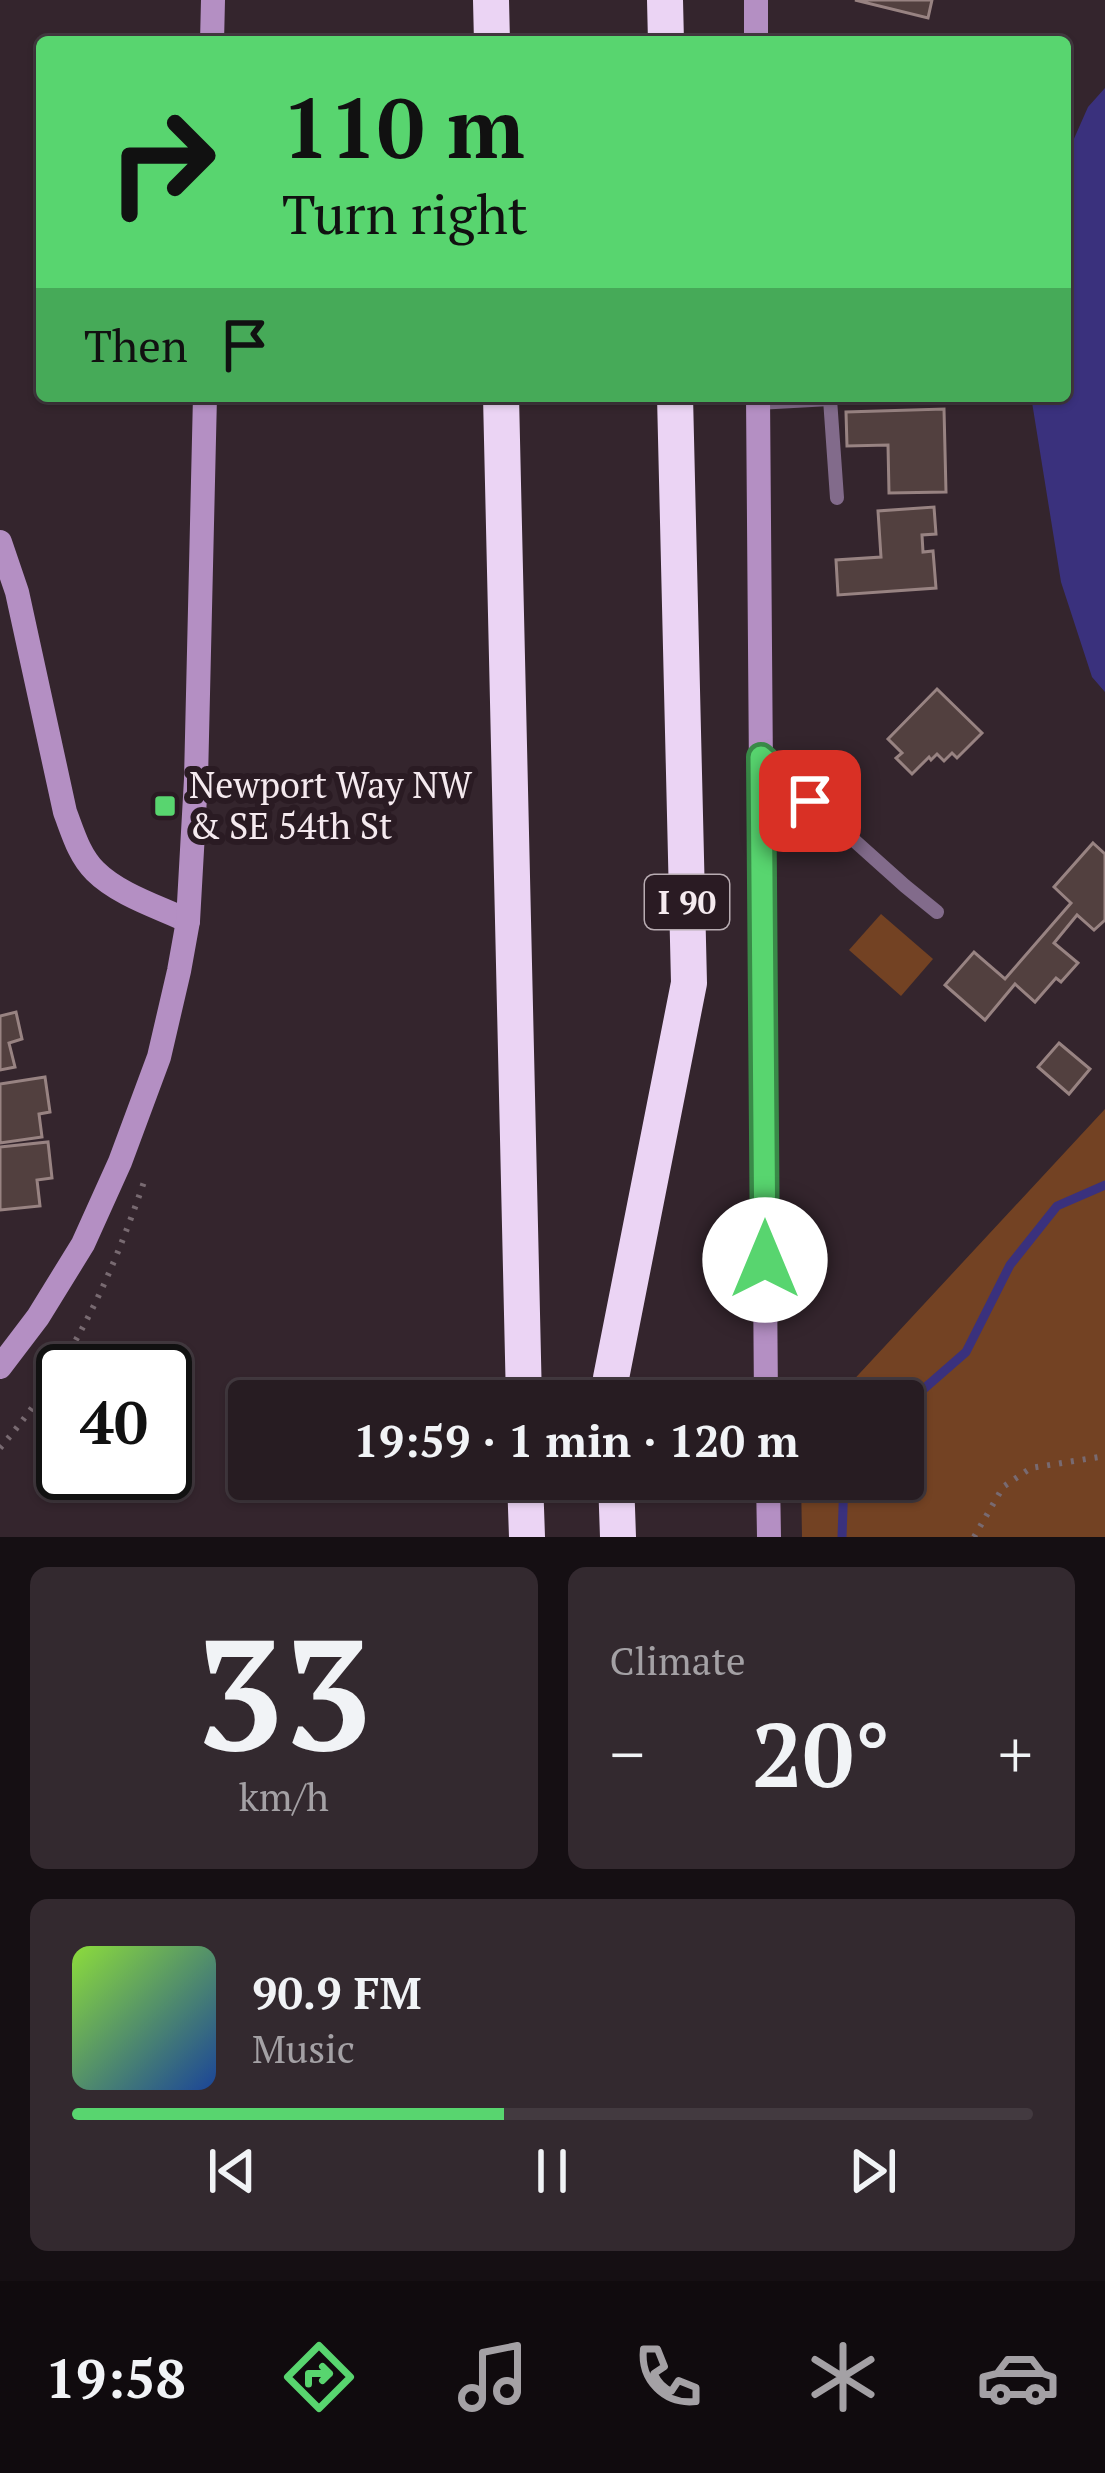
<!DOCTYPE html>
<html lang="en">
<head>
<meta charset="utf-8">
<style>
  :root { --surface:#271c22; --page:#33292f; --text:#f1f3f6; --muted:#a4a1a5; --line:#433a40; --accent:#58d56f }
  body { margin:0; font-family:"PT Serif",serif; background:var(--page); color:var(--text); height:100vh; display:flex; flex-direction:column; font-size:45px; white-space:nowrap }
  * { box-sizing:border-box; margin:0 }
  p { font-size:39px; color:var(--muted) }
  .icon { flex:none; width:66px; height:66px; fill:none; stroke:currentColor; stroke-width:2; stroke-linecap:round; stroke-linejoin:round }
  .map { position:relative; height:1537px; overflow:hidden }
  .drawer { display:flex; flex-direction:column; gap:30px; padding:30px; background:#150f13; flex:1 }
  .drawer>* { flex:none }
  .top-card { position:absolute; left:36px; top:36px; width:1035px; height:366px; border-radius:12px; box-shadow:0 3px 9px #0004,0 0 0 3px var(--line); background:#58d56f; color:#111; overflow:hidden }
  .speed { position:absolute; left:36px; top:1344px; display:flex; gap:24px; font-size:60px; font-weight:700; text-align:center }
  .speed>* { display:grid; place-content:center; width:156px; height:156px; border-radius:50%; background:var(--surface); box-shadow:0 3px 9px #0004,0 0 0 3px var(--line); line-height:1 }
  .speed .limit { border:6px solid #111; border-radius:18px; background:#fff; color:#111 }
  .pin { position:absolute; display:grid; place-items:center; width:102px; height:102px; color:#fff; margin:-51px; border-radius:24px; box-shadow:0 6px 18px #0006 }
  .me { position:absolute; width:132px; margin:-66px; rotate:0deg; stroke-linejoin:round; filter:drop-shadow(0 0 9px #0008) }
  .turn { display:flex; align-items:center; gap:42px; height:252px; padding:0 48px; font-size:54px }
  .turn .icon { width:156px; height:156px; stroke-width:2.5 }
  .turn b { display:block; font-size:84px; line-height:102px }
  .then { display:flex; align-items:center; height:114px; padding:0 48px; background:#0003; gap:24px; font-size:45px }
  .big { font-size:90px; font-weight:600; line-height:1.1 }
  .drawer .widget { flex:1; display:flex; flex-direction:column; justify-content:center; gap:18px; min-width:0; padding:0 42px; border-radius:18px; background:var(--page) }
  .drawer .dial { align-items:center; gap:0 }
  .dial b { font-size:156px; line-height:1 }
  .song { display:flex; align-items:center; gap:36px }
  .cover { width:144px; height:144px; border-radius:18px; background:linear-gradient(135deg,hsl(90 70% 55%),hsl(220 70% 35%)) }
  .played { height:12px; border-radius:6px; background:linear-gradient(90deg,var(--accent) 45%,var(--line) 45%) }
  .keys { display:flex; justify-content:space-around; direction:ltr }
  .heat { display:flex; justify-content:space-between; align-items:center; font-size:66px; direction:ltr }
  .drawer .tiles { flex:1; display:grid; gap:30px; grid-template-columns:1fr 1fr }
  .widget:last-child { grid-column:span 2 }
  .trip { position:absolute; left:228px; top:1380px; width:696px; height:120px; border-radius:12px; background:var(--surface); box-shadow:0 3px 9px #0004,0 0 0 3px var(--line); font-weight:600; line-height:120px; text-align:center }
  .menu { display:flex; height:192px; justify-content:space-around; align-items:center; background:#100b0e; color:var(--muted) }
  .menu .icon { width:84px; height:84px }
  .menu .selected { color:var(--accent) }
  .menu b { font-size:54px; color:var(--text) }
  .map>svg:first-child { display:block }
  .green { fill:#734223 }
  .water { fill:#3a317d }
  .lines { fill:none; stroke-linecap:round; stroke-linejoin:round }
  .stream { stroke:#3a317d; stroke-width:9 }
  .building { fill:#52403f; stroke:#988382; stroke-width:3 }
  .path { stroke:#786a71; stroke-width:6; stroke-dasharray:3 9; stroke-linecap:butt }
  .lane { stroke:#826b8b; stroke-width:14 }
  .secondary { stroke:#b48fc3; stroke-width:24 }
  .highway { stroke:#ebd4f4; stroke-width:36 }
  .route-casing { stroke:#398a48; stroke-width:30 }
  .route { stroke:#58d56f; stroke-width:21 }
  .poi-dot { fill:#58d56f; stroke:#2a1b23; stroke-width:4.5 }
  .labels { text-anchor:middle; stroke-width:12; stroke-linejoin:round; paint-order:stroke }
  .shield { fill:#2a1b23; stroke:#b8acb2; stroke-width:3 }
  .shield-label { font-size:33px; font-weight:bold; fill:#f5eaef }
  .poi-label { font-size:36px; fill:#f5eaef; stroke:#2a1b23; text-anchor:start }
</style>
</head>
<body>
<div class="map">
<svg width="1105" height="1537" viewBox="0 0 1105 1537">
  <rect width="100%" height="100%" fill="#34252d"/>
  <g class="green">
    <polygon points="881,914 933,959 901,996 849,950"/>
    <polygon points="1105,1109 1105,1537 802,1537 801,1479 903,1479 903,1401 834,1401"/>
  </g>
  <polygon class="water" points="1105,88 1105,692 1092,677 1061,582 1031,396 1065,396 1065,159 1088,107"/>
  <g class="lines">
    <g class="stream">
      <polyline points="903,1407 966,1352 1010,1265 1057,1206 1105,1185"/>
      <polyline points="842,1537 844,1479"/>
    </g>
  </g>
  <g class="building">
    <polygon points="855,0 932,0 928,18"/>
    <polygon points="842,396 927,396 927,401 842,398"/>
    <polygon points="944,409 946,492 889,493 888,445 847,446 846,412"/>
    <polygon points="934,507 936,534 922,535 923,552 933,551 936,588 838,595 836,560 881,557 878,511"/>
    <polygon points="937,689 982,733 957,758 952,753 944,761 937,754 931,760 929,757 912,774 896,758 902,753 888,739"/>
    <polygon points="1093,843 1105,854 1105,920 1094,930 1077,915 1054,943 1078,963 1061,982 1056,978 1035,1002 1015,984 985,1020 945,985 974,952 1005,979 1071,903 1054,887"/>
    <polygon points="16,1012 22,1039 9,1043 15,1067 0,1070 0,1016"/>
    <polygon points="1059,1043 1090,1069 1069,1094 1038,1067"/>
    <polygon points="45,1077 50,1112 39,1114 42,1137 0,1143 0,1084"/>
    <polygon points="48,1142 52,1178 37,1180 40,1206 0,1210 0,1147"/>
  </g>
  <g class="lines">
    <g class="path">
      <path d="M0,1448C73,1363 110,1281 146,1176"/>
      <polyline points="974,1537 1003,1487 1031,1468 1105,1456"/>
    </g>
    <g class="lane">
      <polyline points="830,399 837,498"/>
      <polyline points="758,403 830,399 830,396"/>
      <polyline points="761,757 905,886 937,912"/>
    </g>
    <g class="secondary">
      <polyline points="756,0 756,42"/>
      <polyline points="212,42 213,0"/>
      <polyline points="758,396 766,1401"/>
      <path d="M0,542L17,592L65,812C73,833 79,855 95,871C119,895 159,907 188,921"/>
      <polyline points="0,1367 38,1317 83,1244 120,1162 159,1057 179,971 188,921 196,779 205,396"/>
      <polyline points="768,1479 769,1537"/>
    </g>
    <g class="highway">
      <polyline points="491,0 492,42"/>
      <polyline points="665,0 666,42"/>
      <polyline points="501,396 524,1401"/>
      <polyline points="612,1401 611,1378 689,983 675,396"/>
      <polyline points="525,1479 527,1537"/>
      <polyline points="616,1479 618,1537"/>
    </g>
  </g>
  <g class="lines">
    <g class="route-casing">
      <polyline id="route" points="765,1260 761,757 810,801"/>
    </g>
    <use href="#route" class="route"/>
  </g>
  <rect class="poi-dot" x="153" y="794" width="24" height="24" rx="6"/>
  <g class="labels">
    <rect class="shield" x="645" y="875" width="84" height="54" rx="9"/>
    <g class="shield-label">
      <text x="687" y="914">I 90</text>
    </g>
    <g class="poi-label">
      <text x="189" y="798">Newport Way NW<tspan x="189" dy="41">&amp; SE 54th St</tspan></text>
    </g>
  </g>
</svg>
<div class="speed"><div class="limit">40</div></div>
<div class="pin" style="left:810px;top:801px;background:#d93025"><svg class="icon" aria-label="arrive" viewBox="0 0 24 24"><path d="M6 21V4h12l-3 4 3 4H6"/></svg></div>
<svg class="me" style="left:765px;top:1260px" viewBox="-20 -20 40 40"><circle r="19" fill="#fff"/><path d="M0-13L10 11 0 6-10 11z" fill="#58d56f"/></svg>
<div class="trip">19:59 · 1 min · 120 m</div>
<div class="top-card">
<div class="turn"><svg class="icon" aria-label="right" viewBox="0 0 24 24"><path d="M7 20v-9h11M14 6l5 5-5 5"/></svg><div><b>110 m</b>Turn right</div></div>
<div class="then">Then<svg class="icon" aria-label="arrive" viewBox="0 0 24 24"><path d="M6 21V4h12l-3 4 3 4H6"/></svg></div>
</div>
</div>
<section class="drawer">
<div class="tiles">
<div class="widget dial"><b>33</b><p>km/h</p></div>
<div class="widget"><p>Climate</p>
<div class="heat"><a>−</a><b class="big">20°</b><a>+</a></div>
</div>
<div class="widget">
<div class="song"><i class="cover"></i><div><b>90.9 FM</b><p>Music</p></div></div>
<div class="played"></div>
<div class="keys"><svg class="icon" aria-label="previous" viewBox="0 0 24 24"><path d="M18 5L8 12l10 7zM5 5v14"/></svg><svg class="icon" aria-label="pause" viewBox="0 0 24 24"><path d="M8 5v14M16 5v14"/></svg><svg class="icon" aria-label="next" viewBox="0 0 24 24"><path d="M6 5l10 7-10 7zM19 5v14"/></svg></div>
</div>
</div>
</section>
<nav class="menu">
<b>19:58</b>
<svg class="icon selected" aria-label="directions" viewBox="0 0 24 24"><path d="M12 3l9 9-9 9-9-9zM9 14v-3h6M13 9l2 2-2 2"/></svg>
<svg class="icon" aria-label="music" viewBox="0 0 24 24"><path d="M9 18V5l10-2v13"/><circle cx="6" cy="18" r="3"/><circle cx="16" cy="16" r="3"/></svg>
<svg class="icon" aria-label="phone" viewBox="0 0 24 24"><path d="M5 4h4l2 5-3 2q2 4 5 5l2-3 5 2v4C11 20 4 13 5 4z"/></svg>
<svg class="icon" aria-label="climate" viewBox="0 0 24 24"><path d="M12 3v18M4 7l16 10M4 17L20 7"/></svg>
<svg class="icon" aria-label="car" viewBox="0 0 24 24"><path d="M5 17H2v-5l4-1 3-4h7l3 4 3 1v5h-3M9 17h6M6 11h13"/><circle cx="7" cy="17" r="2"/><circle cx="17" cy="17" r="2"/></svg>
</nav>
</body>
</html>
